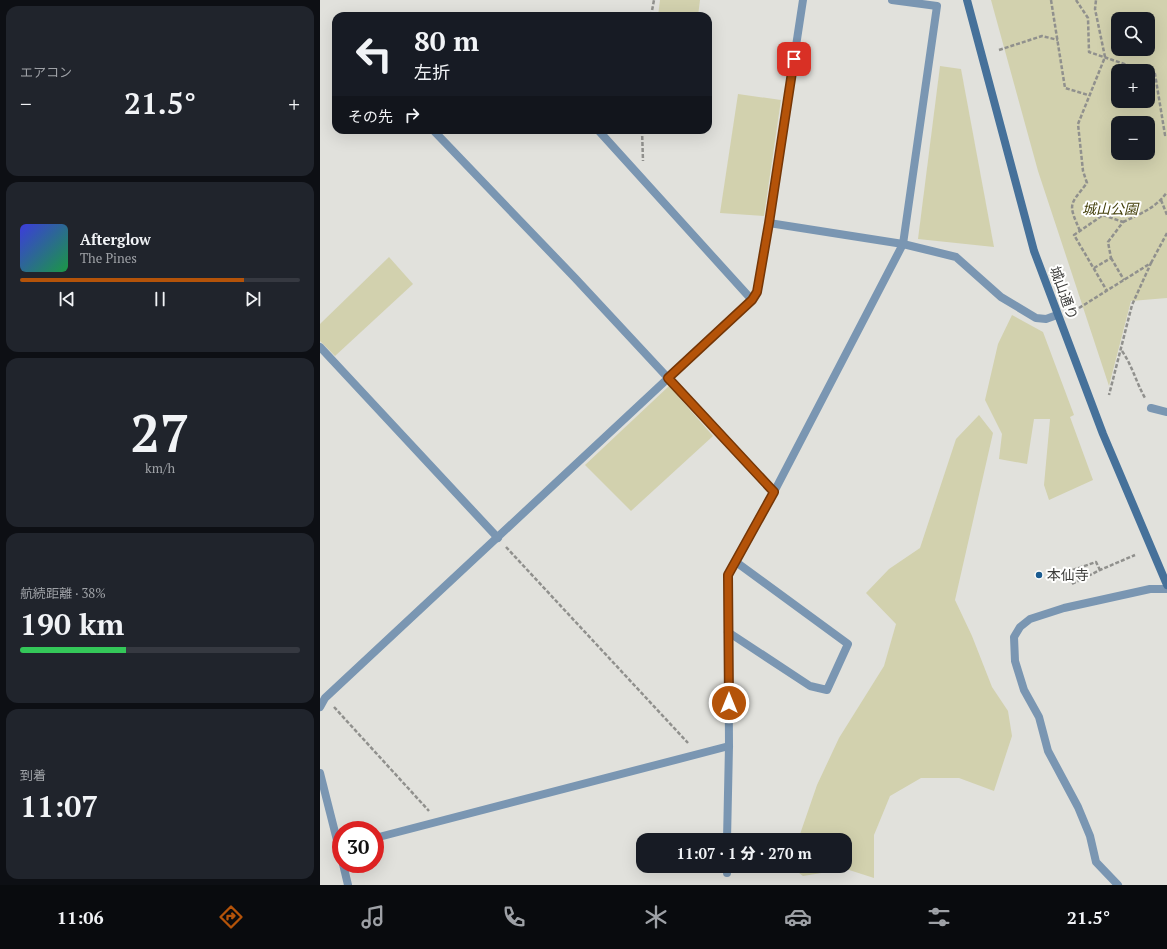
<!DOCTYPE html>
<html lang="ja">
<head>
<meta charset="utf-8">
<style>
  :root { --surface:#171b24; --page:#20242c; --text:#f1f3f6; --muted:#9ea1a6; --line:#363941; --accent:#b45309 }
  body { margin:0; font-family:"PT Serif","Noto Sans JP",serif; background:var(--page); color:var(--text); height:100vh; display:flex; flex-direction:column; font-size:15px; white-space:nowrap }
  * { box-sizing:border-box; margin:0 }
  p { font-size:13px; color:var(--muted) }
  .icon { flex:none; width:22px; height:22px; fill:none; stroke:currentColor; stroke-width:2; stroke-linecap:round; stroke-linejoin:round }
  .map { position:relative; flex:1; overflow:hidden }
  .panel { display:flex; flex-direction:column; gap:6px; padding:6px; background:#0d0f14; width:320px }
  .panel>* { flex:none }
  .banner { position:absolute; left:12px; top:12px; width:380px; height:122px; border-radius:12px; box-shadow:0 4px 16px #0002; background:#171b24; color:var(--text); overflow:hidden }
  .fabs { position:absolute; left:791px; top:12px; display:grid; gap:8px }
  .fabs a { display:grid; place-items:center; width:44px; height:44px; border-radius:8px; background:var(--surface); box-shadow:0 4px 16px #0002; font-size:20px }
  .speed { position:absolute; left:12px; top:821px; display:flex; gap:8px; font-size:20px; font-weight:700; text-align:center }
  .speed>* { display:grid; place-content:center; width:52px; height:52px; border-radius:50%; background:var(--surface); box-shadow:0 4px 16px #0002; line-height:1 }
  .speed .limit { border:6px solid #d22; background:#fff; color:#111 }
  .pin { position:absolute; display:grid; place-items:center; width:34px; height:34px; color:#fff; margin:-17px; border-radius:8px; box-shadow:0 2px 6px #0006 }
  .me { position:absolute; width:44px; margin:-22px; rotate:0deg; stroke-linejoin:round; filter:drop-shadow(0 0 3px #0008) }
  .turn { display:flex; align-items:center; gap:14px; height:84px; padding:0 16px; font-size:18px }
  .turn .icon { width:52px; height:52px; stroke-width:2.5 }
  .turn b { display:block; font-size:28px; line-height:34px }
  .then { display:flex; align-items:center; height:38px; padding:0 16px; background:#0003; gap:8px; font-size:15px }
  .big { font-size:30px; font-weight:800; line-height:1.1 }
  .panel .widget { flex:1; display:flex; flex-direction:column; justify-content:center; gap:6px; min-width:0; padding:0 14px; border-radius:12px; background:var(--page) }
  .panel .dial { align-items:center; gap:0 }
  .dial b { font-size:52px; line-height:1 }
  .song { display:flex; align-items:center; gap:12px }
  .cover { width:48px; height:48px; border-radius:6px; background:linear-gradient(135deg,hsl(240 70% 55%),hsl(140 70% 35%)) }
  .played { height:4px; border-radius:2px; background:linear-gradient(90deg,var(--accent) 80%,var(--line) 80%) }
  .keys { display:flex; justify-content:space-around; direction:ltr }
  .heat { display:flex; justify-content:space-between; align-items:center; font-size:22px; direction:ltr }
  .charge { height:6px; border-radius:3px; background:linear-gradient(90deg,#34c759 38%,var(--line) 0) }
  .trip { position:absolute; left:316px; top:833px; width:216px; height:40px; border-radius:12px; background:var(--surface); box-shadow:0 4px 16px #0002; font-weight:800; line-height:40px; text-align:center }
  .tab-bar { display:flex; height:64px; justify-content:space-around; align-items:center; background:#090b0e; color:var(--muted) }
  .tab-bar .icon { width:28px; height:28px }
  .tab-bar .on { color:var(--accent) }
  .tab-bar b { font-size:18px; color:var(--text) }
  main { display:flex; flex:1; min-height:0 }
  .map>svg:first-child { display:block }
  .green { fill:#d2d1ae; fill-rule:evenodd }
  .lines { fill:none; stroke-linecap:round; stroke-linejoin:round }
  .path { stroke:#90908d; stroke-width:2.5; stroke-dasharray:4 2; stroke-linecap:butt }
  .lane { stroke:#7a96b2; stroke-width:8 }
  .street { stroke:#7a96b2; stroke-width:8 }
  .secondary { stroke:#46719a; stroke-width:8 }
  .route-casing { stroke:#753606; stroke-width:10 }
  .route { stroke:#b45309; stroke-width:7 }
  .poi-dot { fill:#1a5b90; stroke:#fffffe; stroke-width:1.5 }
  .labels { text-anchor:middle; stroke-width:4; stroke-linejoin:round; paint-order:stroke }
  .park-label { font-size:14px; font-style:italic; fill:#44400b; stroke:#fffffe }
  .street-label { font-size:14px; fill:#3c3c3a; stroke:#fffffe }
  .poi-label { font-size:14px; fill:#3c3c3a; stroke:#fffffe; text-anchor:start }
</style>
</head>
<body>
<main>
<section class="panel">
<div class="widget"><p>エアコン</p>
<div class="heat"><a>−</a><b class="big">21.5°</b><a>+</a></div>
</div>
<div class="widget">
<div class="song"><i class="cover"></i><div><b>Afterglow</b><p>The Pines</p></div></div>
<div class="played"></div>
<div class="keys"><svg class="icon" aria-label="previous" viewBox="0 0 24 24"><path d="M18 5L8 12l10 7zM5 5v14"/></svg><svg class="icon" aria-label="pause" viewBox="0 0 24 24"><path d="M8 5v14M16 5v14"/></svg><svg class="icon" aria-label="next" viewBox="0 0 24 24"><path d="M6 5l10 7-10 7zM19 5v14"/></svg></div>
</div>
<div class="widget dial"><b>27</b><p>km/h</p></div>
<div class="widget"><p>航続距離 · 38%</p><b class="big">190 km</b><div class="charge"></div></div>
<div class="widget"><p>到着</p><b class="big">11:07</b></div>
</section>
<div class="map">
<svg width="847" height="885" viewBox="0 0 847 885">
  <rect width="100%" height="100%" fill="#e1e1dc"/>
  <g class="green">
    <polygon points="340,0 380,0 378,16 338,16"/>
    <path d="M671,0H847V298L811,301L789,386L718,171ZM798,19H828V49H798ZM798,71H828V101H798ZM798,123H828V153H798Z"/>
    <polygon points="620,66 641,69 674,247 598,239"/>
    <polygon points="418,94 461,100 444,216 400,213"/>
    <polygon points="69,257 93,284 15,356 0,341 0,324"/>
    <polygon points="692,315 723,332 754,415 750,417 773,480 729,500 724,485 730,419 714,419 707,464 679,459 682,434 665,400 678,344"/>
    <polygon points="349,386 393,436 311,511 265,465"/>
    <polygon points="659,415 673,433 635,600 652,636 672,687 688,711 692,736 674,791 639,778 601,778 570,796 554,835 554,878 526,869 483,876 470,866 525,866 525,840 478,840 497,785 519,738 564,666 576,624 546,593 569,569 600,548 636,439"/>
  </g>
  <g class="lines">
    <g class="path">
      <polyline points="731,0 745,88 768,95"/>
      <polyline points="756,0 768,18 769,52 825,71"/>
      <polyline points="331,16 334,0"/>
      <polyline points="679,50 722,36 738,40"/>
      <polyline points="828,72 835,74 845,135 847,134"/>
      <polyline points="322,130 323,161"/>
      <polyline points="841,200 847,215"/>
      <path d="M803,222C820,214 836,208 847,192"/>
      <path d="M760,231C748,203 749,206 767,183L763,171L758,124L785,57L775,9L776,0"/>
      <polyline points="791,258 804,280"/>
      <polyline points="831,263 847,233"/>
      <polyline points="774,268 791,258 788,242 803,222 783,215 754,235 787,291"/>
      <polyline points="759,308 831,263 812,305 789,395"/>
      <path d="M802,351C812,365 816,382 825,398"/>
      <polyline points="186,547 368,743"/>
      <polyline points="747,572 776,562 780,570"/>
      <polyline points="752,584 780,570 815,555"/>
      <polyline points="14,707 109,811"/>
    </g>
    <g class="lane">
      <polyline points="408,632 490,686 507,690 528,644 416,562"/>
      <polyline points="798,885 776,862 770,836 758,807 728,751 719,717 704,690 695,661 694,637 700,627 710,619 744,608 830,589 847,589"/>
    </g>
    <g class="street">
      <polyline points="113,130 255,278 454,492"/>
      <polyline points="278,130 432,300"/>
      <polyline points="449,223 583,244 636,257 681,297 716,318 726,319 737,315"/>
      <polyline points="0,347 178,538"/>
      <polyline points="831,408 847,412"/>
      <polyline points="0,707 5,698 432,300 437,292 449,223 483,0"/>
      <polyline points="0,773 21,856"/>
      <polyline points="55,838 409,746"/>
      <polyline points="407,840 409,746 408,575 454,492 583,244 617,6 572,0"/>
      <polyline points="23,864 28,885"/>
      <polyline points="407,873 407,866"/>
    </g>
    <polyline class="secondary" points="647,0 714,251 783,434 847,585"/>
  </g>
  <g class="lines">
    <g class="route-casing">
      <polyline id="route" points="409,703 408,575 454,492 348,378 432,300 437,292 449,223 474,59"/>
    </g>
    <use href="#route" class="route"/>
  </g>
  <circle class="poi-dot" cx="719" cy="575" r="4"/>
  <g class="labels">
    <g class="park-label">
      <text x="790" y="214">城山公園</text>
    </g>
    <g class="street-label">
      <text transform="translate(744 293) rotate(70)" y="5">城山通り</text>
    </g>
    <g class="poi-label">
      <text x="727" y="580">本仙寺</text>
    </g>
  </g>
</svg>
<div class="fabs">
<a><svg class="icon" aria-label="search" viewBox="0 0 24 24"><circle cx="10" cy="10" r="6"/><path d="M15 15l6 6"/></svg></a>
<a>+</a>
<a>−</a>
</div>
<div class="speed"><div class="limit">30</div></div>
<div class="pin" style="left:474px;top:59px;background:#d93025"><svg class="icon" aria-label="arrive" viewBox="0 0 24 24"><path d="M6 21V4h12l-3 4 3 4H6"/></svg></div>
<svg class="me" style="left:409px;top:703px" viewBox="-20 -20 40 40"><circle r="17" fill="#b45309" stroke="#fff" stroke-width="3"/><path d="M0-11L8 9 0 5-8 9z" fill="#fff"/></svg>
<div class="trip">11:07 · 1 分 · 270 m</div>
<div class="banner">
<div class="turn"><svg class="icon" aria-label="left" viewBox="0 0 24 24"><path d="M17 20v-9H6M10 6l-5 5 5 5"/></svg><div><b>80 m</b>左折</div></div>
<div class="then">その先<svg class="icon" aria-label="right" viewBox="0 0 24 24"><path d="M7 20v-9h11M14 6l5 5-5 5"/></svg></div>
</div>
</div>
</main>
<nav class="tab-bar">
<b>11:06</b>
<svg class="icon on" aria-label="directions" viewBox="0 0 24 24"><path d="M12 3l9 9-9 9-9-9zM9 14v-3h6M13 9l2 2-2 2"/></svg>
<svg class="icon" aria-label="music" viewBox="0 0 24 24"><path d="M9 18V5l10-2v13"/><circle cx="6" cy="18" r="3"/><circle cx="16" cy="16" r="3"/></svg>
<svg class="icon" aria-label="phone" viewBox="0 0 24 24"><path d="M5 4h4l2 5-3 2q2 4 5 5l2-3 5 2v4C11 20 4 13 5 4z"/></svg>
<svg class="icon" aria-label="climate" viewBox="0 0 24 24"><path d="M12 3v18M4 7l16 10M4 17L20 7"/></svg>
<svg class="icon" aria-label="car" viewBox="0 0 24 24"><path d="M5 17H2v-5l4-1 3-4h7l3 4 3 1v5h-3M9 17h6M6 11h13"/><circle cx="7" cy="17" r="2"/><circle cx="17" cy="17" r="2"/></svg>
<svg class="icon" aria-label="filters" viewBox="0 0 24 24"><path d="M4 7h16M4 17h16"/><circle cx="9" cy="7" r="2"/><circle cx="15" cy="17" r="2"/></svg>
<b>21.5°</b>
</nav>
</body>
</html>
